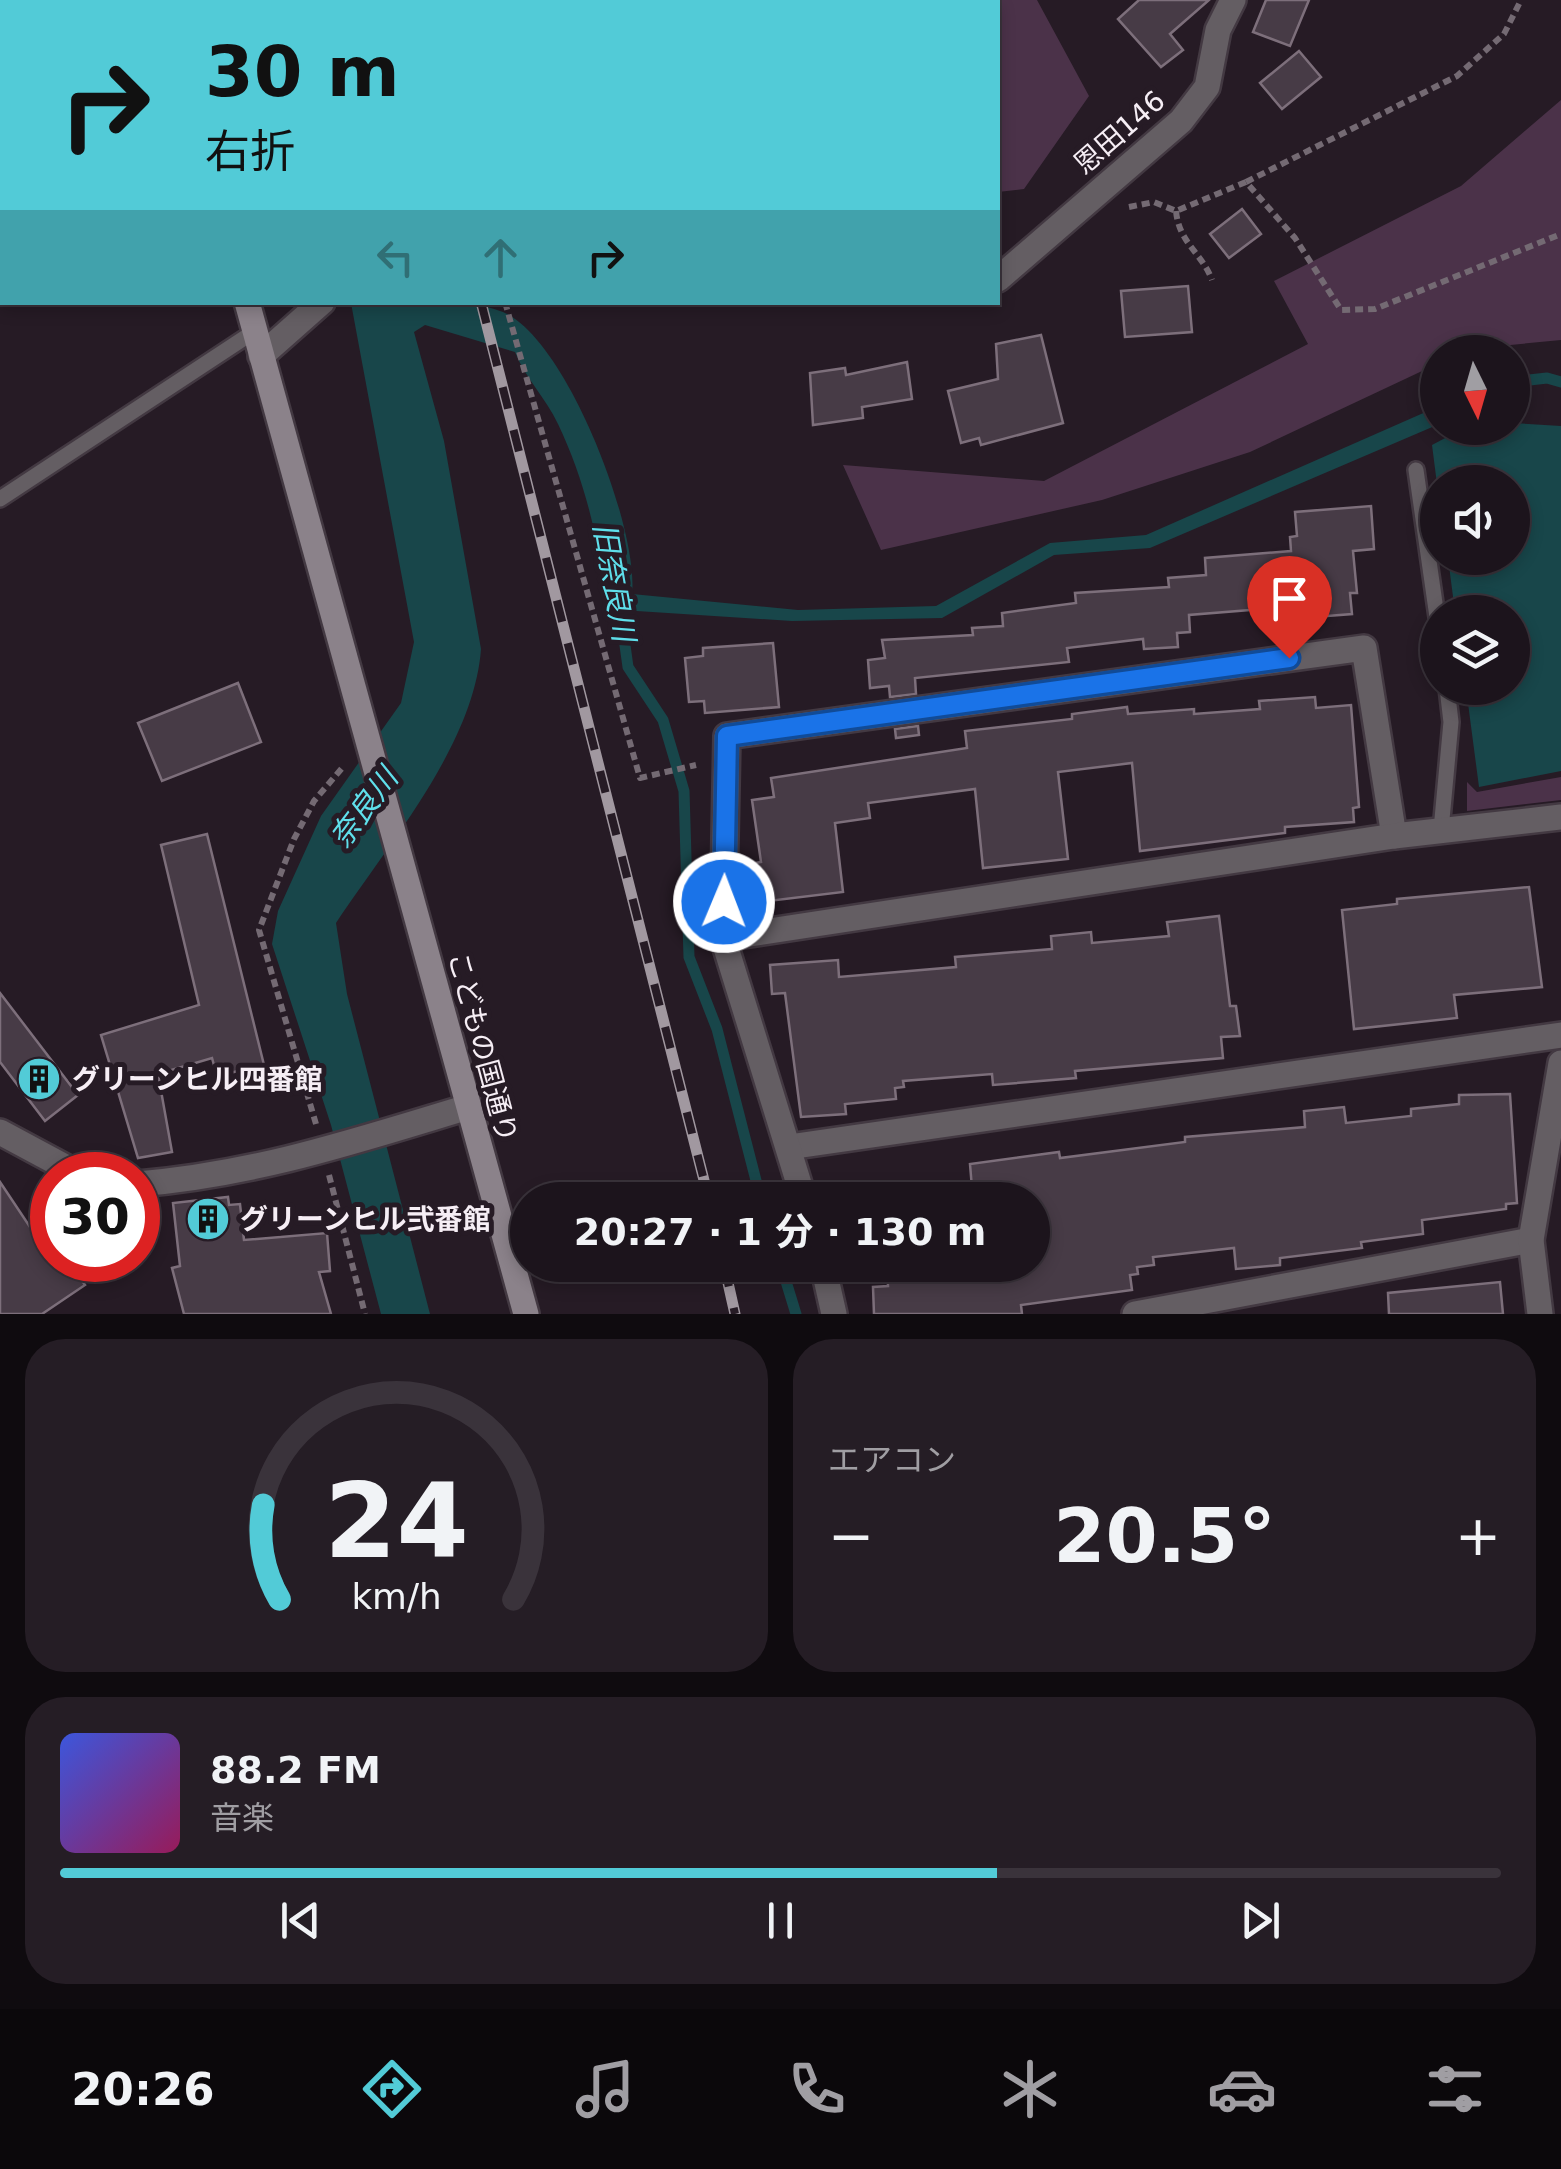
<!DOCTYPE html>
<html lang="ja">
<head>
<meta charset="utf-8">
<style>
  :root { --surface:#1c141c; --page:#251d25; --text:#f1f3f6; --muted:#a09ea3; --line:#3a333b; --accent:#52cbd7 }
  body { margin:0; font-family:"DejaVu Sans","Noto Sans JP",sans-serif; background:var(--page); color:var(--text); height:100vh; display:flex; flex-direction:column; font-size:38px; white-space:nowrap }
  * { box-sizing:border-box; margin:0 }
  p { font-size:32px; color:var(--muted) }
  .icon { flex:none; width:55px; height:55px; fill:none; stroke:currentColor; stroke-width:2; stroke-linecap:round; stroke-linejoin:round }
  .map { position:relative; height:1314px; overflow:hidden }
  .panel { display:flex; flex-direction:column; gap:25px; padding:25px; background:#0f0b0f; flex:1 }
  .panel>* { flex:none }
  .hud { position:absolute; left:0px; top:0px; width:1000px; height:305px; box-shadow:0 5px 15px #0003,0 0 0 2px var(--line); background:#52cbd7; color:#111; overflow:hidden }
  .needle { width:65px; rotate:175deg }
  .tools { position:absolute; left:1420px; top:335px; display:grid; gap:20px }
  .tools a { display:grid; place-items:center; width:110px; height:110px; border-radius:50%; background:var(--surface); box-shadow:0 5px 15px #0003,0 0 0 2px var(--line); font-size:50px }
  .speed { position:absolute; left:30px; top:1152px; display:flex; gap:20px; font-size:50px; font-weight:700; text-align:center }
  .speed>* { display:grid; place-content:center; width:130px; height:130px; border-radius:50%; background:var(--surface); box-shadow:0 5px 15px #0003,0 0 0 2px var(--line); line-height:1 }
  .speed .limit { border:15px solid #d22; background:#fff; color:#111 }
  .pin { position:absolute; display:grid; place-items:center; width:85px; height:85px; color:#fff; margin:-102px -42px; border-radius:50% 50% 50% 0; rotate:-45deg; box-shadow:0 0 10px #0007 }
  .pin .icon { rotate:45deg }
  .me { position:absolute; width:110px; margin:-55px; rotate:1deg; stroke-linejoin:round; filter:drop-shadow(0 0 8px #0008) }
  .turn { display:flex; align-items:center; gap:35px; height:210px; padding:0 40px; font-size:45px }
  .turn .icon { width:130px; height:130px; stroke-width:2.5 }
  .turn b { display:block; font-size:70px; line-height:85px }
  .lanes { display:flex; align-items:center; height:95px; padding:0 40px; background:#0003; justify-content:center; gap:50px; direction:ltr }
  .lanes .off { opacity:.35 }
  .big { font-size:75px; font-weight:700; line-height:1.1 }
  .panel .widget { flex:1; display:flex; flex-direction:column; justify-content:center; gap:15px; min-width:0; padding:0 35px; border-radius:40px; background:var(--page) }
  .panel .dial { align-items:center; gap:0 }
  .dial svg { height:260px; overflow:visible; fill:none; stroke:var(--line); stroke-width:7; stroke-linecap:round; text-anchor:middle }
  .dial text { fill:var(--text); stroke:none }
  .song { display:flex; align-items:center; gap:30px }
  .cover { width:120px; height:120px; border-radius:15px; background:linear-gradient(135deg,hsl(230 70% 55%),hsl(330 70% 35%)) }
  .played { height:10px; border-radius:5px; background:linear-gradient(90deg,var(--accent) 65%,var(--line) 65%) }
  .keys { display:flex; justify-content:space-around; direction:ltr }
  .heat { display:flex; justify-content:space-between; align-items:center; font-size:55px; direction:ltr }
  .panel .tiles { flex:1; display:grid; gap:25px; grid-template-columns:1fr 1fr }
  .widget:last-child { grid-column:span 2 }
  .trip { position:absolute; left:510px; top:1182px; width:540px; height:100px; border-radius:50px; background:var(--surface); box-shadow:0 5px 15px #0003,0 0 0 2px var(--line); font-weight:700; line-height:100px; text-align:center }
  .tabs { display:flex; height:160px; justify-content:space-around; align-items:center; background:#0b080b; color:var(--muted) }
  .tabs .icon { width:70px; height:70px }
  .tabs .active { color:var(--accent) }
  .tabs b { font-size:45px; color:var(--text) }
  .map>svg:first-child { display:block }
  .green { fill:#4b3249 }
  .water { fill:#18464a }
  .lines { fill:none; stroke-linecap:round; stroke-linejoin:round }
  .stream { stroke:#18464a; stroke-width:11 }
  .building { fill:#473b46; stroke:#7d6f7b; stroke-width:2.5 }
  .service-casing { stroke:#433942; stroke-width:20 }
  .minor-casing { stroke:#433942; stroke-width:30 }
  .secondary-casing { stroke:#433942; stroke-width:30 }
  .path { stroke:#746a73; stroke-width:6; stroke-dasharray:8 5; stroke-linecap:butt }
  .service { stroke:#645e63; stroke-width:15 }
  .minor { stroke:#645e63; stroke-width:25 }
  .secondary { stroke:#8b828a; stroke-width:25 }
  .rail-casing { stroke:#a198a0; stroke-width:11 }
  .rail { stroke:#261b25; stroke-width:8; stroke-dasharray:22; stroke-linecap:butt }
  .route-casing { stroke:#114b97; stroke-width:25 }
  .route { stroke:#1a73e8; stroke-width:18 }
  .labels { text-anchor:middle; stroke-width:10; stroke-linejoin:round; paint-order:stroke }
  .street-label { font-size:28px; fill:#f6eef5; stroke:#261b25 }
  .poi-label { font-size:28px; font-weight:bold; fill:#f6eef5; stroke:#261b25; text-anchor:start }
  .water-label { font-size:30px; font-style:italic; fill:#5fdfeb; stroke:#261b25 }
</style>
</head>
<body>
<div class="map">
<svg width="1561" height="1314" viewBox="0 0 1561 1314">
  <rect width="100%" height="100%" fill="#261b25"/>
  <g class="green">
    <polygon points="839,0 1037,0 1089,96 1024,189 998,192 998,2"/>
    <polygon points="1561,100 1561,340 1438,352 1437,364 1250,452 1102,500 881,550 843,465 1044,481 1308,344 1274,281 1461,186"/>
    <polygon points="1561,777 1561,800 1467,811 1467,782 1477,792"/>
  </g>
  <g class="water">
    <path d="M351,303C400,303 457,294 503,312C567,339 639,529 632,594L798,610L936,606L1050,543L1146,535L1437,407V425L1150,548L1054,555L942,618L792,621L606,609C600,544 586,483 558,424C546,398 525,378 515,352L425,325L414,332L444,441L481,649C474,745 389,843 336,923L347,994L430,1314H381L331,1125L272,944L278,911L321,816L401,703L414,642Z"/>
    <polygon points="1513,423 1561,426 1561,771 1479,787 1466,688 1512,688 1512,612 1455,612 1448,558 1512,558 1512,482 1437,484 1432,445 1464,428 1512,428"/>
  </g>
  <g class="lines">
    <g class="stream">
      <polyline points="1512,382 1547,378 1561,382"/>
      <polyline points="618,595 628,667 663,720 684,791 689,957 717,1029 761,1200"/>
      <polyline points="781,1265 796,1314"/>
    </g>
  </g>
  <g class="building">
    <polygon points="1139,0 1209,0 1170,34 1183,50 1161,67 1118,19"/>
    <polygon points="1266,0 1309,0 1290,46 1253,32"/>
    <polygon points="1299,51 1321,77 1282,109 1260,83"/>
    <polygon points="1242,209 1261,234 1229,258 1210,234"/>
    <polygon points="1188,286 1192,332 1125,337 1121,291"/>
    <polygon points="1041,335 1063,423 981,445 979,438 961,443 948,391 998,379 996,344"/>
    <polygon points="907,362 912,399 862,407 863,418 813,425 810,373 845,368 846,375"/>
    <polygon points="1371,506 1374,549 1353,551 1357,593 1350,593 1352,614 1302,618 1301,606 1189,615 1190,632 1177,633 1178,647 1144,649 1143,639 1067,648 1069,662 915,678 916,694 890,697 889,686 870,688 868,660 885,658 882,640 973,635 972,628 1003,626 1002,613 1076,603 1075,593 1169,587 1168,578 1206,575 1205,558 1291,551 1290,537 1297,536 1295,512"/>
    <polygon points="773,643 779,707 705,713 704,701 689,702 685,658 703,656 703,648"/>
    <polygon points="238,683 261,742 162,781 138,723"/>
    <polygon points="1315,697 1316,708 1351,705 1359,807 1353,808 1354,822 1285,827 1285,833 1140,851 1132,763 1058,772 1068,859 983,868 975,789 868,803 870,818 835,823 843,892 759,902 755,863 761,862 752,800 774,797 771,778 967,748 965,731 1072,719 1072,714 1127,707 1128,714 1194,709 1194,714 1260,709 1259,701"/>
    <polygon points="918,726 919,735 896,738 895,729"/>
    <polygon points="207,834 264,1065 217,1076 212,1058 158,1074 172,1152 138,1158 101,1035 199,1005 161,845"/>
    <polygon points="1529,887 1542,987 1454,995 1457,1018 1354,1029 1342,910 1397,904 1397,899"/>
    <polygon points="1219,916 1230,1006 1236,1006 1240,1036 1221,1037 1223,1058 1075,1071 1076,1078 993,1085 992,1074 903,1081 904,1087 895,1088 896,1099 845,1104 846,1114 801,1117 785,993 772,994 770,965 838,960 839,977 956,967 955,957 1052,949 1051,936 1091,932 1092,943 1169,936 1167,922"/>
    <polygon points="0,993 78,1095 45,1121 0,1062"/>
    <polygon points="1510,1094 1517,1203 1506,1204 1506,1209 1422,1220 1423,1234 1361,1242 1362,1248 1280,1258 1280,1265 1236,1269 1234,1248 1153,1257 1154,1265 1137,1267 1138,1274 1130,1275 1132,1290 1021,1305 1022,1314 874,1314 873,1287 888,1286 887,1265 951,1265 952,1278 1032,1269 1032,1200 973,1200 970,1164 1059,1152 1060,1158 1185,1142 1185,1137 1305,1127 1304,1111 1344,1107 1346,1123 1411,1116 1411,1109 1459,1104 1459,1095"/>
    <polygon points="0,1182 52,1260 68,1260 85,1285 42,1314 0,1314"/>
    <polygon points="228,1197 229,1205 240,1204 244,1240 327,1233 330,1271 319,1272 331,1314 184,1314 172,1268 180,1266 173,1203"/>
    <polygon points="1500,1282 1503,1314 1389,1314 1388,1293"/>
  </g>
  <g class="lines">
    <g class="service-casing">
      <g id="service">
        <polyline points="0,74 2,73"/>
        <polyline points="1416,470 1438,624"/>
        <polyline points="0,499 255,331"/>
        <polyline points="1441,830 1451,722 1447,688"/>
      </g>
    </g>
    <g class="minor-casing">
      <g id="minor">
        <polyline points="541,0 542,2"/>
        <polyline points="998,279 1181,121 1207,87 1218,30 1233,0"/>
        <polyline points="261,356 322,302"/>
        <polyline points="723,938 727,736 1364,648 1394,836"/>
        <polyline points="0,1132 80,1175"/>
        <polyline points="789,1147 1561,1035"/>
        <path d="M138,1184C257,1174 355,1141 468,1107"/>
        <polyline points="804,1200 723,938 1394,836 1561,817"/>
        <polyline points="823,1265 834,1314"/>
        <polyline points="1135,1314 1531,1240"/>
        <polyline points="1540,1314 1531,1240 1561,1063"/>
      </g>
    </g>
    <g class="secondary-casing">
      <g id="secondary">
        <polyline points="163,0 164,2"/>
        <polyline points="247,302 526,1314"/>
      </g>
    </g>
    <g class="path">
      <polyline points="281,0 282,2"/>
      <polyline points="362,0 362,2"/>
      <polyline points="1246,182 1457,76 1504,34 1521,0"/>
      <polyline points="1129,207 1154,202 1176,211 1246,182 1295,238 1341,310 1375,309 1561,234"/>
      <path d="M1176,211C1179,243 1202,253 1212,280"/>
      <polyline points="505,302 640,778 696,765"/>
      <polyline points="316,1124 259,930 294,839 314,801 343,767"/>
      <polyline points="329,1175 365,1314"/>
    </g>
    <use href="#service" class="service"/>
    <use href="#minor" class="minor"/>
    <use href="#secondary" class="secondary"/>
    <g class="rail-casing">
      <g id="rail">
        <polyline points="404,0 405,2"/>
        <polyline points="481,302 709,1200"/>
        <polyline points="724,1265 735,1314"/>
      </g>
    </g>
    <use href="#rail" class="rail"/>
  </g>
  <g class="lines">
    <g class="route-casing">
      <polyline id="route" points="724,902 727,736 1289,658"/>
    </g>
    <use href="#route" class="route"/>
  </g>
  <defs>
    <g id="building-disc" transform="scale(2.25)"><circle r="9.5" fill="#52cbd7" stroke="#261b25"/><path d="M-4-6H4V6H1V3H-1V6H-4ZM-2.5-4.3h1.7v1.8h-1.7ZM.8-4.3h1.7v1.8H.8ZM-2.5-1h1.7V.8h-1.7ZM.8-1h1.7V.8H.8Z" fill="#111"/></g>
  </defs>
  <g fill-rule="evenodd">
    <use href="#building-disc" x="39" y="1079"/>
    <use href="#building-disc" x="208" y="1219"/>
  </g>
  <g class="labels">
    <g class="street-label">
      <text transform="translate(1119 132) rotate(-41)" y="10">恩田146</text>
      <text transform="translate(483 1047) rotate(75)" y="10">こどもの国通り</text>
    </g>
    <g class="poi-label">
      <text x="72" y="1089">グリーンヒル四番館</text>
      <text x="240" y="1229">グリーンヒル弐番館</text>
    </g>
    <g class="water-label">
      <text transform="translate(614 582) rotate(80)" y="10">旧奈良川</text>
      <text transform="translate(364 808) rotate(-53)" y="10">奈良川</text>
    </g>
  </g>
</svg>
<div class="tools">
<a><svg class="needle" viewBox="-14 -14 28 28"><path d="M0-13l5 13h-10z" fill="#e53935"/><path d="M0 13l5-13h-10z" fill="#a09ea3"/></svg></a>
<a><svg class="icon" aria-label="sound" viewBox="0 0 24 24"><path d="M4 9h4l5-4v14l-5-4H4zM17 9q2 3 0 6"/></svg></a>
<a><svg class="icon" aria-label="layers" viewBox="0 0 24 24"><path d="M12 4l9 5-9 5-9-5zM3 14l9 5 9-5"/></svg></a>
</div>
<div class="speed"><div class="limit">30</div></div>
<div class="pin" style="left:1289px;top:658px;background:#d93025"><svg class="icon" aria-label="arrive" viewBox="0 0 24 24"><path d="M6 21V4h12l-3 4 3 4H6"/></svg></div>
<svg class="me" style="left:724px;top:902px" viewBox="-20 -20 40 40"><circle r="17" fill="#1a73e8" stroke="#fff" stroke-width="3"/><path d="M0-11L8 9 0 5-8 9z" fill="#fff"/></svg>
<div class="trip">20:27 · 1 分 · 130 m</div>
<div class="hud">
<div class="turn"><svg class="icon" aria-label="right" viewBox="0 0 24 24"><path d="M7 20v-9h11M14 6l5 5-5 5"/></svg><div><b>30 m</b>右折</div></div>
<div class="lanes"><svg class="icon off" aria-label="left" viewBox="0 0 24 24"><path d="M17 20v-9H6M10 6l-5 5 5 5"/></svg><svg class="icon off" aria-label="ahead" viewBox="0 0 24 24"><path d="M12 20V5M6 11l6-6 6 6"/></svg><svg class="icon" aria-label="right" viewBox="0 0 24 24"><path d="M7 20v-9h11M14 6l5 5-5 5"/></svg></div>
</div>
</div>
<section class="panel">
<div class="tiles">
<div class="widget dial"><svg viewBox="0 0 100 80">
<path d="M14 69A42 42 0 1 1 86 69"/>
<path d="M14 69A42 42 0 0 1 9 40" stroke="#52cbd7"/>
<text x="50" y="56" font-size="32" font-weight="700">24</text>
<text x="50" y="72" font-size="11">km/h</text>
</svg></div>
<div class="widget"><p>エアコン</p>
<div class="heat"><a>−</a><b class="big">20.5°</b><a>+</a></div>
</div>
<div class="widget">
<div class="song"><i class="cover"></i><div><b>88.2 FM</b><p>音楽</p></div></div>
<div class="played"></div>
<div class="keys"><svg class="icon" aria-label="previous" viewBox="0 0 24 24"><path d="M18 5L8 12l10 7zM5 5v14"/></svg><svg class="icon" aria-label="pause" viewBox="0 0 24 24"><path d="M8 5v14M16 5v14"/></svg><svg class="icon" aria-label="next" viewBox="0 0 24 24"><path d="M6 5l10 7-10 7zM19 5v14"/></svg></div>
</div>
</div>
</section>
<nav class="tabs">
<b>20:26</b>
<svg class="icon active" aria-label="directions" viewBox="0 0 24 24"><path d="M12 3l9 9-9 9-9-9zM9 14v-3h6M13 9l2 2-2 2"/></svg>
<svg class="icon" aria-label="music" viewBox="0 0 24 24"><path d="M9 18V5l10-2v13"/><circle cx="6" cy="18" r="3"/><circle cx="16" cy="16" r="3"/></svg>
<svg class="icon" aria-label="phone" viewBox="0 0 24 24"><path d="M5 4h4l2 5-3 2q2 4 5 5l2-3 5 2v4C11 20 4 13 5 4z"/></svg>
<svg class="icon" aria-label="climate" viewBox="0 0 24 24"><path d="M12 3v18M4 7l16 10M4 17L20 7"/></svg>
<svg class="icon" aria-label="car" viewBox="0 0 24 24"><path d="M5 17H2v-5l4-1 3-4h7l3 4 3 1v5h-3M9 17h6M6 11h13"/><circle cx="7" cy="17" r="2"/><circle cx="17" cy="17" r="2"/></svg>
<svg class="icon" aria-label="filters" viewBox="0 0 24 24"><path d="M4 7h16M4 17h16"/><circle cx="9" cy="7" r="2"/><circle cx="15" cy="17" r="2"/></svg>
</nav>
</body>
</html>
